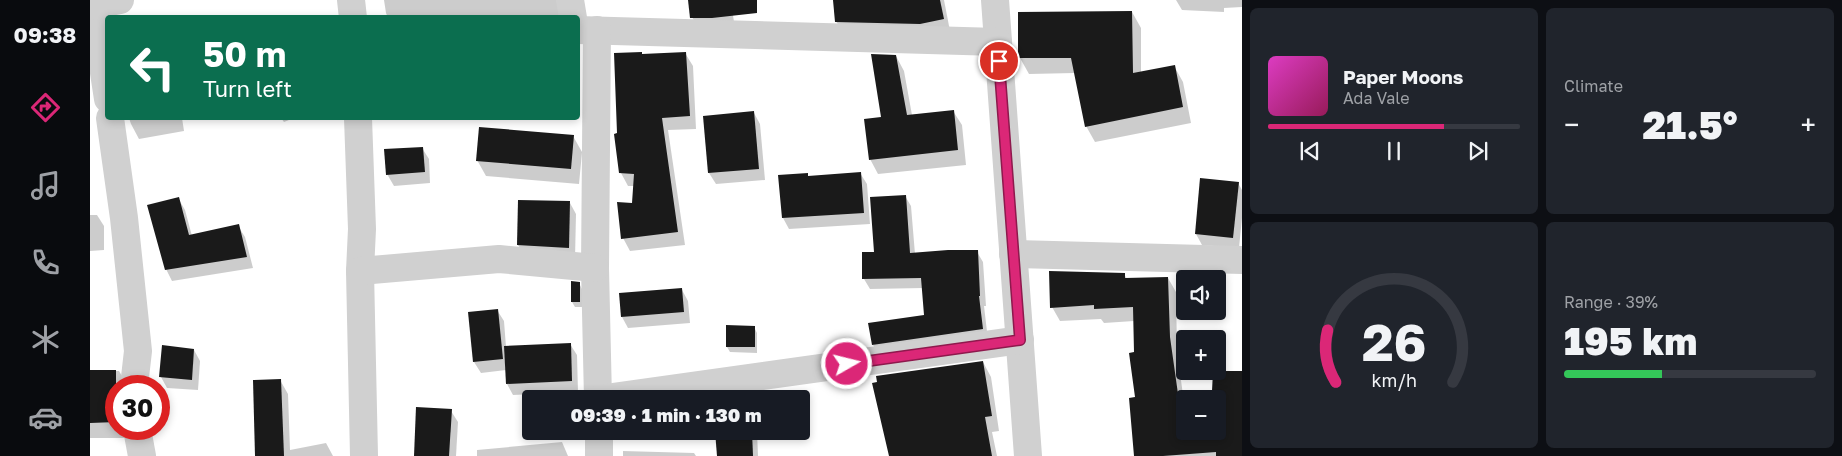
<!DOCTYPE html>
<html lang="en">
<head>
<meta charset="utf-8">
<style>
  :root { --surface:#171b24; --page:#20242c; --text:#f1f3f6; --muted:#9ea1a6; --line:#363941; --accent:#db2777 }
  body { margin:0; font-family:"Golos Text",sans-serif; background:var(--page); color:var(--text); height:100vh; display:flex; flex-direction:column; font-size:19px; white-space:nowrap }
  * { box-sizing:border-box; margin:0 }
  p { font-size:16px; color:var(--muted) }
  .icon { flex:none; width:28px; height:28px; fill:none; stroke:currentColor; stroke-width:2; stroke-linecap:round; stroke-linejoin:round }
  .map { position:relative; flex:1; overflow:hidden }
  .sheet { display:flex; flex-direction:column; gap:8px; padding:8px; background:#0d0f14; width:600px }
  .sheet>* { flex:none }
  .guide { position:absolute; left:15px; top:15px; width:475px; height:105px; border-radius:5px; box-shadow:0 2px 8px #0003; background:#0b6e4f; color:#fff; overflow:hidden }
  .tools { position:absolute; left:1086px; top:270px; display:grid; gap:10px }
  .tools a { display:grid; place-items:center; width:50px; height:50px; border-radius:5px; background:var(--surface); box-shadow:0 2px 8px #0003; font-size:25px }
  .speed { position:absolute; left:15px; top:375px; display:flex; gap:10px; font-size:25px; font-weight:700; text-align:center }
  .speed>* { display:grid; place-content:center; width:65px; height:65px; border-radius:50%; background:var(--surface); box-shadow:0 2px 8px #0003; line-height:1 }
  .speed .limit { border:8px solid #d22; background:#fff; color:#111 }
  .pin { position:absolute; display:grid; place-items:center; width:42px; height:42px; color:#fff; margin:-21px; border:2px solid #fff; border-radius:50%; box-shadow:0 1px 5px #0007 }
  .me { position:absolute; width:55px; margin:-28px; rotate:82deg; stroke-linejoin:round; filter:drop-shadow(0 0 4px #0008) }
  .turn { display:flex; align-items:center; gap:18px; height:105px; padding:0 15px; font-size:22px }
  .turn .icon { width:65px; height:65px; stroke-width:2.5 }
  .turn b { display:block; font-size:35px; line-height:42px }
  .big { font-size:38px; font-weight:800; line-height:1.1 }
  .sheet .widget { flex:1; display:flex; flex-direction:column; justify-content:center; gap:8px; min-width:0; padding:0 18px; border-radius:8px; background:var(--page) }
  .sheet .dial { align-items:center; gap:0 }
  .dial svg { height:130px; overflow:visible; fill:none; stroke:var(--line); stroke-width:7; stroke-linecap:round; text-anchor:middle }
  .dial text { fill:var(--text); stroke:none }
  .song { display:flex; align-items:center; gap:15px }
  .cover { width:60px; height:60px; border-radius:8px; background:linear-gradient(135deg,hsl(310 70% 55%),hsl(330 70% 35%)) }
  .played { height:5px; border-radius:2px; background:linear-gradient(90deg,var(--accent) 70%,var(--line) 70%) }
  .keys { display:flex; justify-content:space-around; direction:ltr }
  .heat { display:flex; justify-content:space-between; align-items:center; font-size:28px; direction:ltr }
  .charge { height:8px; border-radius:4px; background:linear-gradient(90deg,#34c759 39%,var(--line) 0) }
  .sheet .tiles { flex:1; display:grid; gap:8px; grid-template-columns:repeat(2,1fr) }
  .trip { position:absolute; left:432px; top:390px; width:288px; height:50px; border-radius:5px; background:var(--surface); box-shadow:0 2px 8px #0003; font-weight:800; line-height:50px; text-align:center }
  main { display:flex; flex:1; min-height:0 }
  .menu { display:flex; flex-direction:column; width:90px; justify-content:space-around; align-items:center; background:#090b0e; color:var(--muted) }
  .menu .icon { width:35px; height:35px }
  .menu .on { color:var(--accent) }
  .menu b { font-size:22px; color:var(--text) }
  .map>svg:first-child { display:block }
  .shadow { fill:#0003; fill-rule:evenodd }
  .building { fill:#1a1a1a; fill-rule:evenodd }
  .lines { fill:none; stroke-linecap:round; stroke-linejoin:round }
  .street { stroke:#d0d0d0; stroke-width:28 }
  .route-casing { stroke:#8e194d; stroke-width:12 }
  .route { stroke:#db2777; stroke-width:9 }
</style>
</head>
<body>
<main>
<nav class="menu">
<b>09:38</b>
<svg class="icon on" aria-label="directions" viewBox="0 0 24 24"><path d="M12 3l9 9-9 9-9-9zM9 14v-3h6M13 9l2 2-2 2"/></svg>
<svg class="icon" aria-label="music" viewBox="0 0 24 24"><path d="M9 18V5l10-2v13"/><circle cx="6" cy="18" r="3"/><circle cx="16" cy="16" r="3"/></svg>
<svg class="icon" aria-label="phone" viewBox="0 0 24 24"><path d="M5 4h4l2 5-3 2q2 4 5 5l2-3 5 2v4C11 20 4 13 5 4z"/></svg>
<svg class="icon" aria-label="climate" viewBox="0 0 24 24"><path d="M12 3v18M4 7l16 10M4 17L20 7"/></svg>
<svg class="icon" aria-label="car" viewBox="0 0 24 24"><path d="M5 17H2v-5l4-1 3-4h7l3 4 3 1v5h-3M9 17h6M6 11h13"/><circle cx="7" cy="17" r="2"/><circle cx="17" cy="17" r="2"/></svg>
</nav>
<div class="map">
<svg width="1152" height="456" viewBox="0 0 1152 456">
  <rect width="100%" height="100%" fill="#fff"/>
  <g class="shadow">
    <polygon points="294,0 470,0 472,18 298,18 296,13"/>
    <polygon points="599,0 641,0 645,30 610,31 602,17"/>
    <polygon points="745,0 854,0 860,31 753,33 746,21"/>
    <polygon points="1086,0 1152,0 1152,7 1134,8 1134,12 1092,10"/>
    <polygon points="1042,12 1051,28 1051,73 1084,66 1093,82 1101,123 1005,142 996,126 985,73 939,74 930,58"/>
    <polygon points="122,15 124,18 108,18"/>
    <polygon points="595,53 603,66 606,129 578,130 595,245 540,251 533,238 544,204 545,186 538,186 531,173 528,134 552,55"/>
    <polygon points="806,56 814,71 822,115 863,111 872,125 876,165 788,174 780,159 793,118"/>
    <polygon points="664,113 670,124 675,180 626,184 619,173 615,117"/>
    <polygon points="39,118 92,118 94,131 49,139 41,124"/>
    <polygon points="191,118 204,118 194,122"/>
    <polygon points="483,136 492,152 489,184 396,176 387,160"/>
    <polygon points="332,148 339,159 340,183 304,186 297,174"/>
    <polygon points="770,173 777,184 780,224 699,229 693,218 689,176 717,174 719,177"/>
    <polygon points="1148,183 1152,190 1152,218 1149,248 1112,245 1106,234"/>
    <polygon points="815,196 821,206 825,254 887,252 893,262 896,306 894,306 898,340 789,355 783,345 835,316 833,288 780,289 774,279"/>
    <polygon points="88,198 95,210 102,236 148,226 155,237 163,268 82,281 76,269"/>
    <polygon points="480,203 486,214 485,259 435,256 428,245"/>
    <polygon points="0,215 7,215 14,226 14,250 0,251"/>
    <path d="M1034,274L1037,279L1078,278L1086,292L1087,351L1093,395L1123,392L1124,371L1152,456H1045L1046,398L1044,321L1014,323L1011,319L970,321L962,307ZM1095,399H1128V431H1095Z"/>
    <polygon points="489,283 492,289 493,307 485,307 482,302"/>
    <polygon points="592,290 598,301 600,323 538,328 532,317"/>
    <polygon points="407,310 414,321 416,347 480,344 487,355 488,392 423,395 417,384 416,370 391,373 384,362"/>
    <polygon points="664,327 667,333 667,353 640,352 637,347"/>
    <polygon points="104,350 110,361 108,390 77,388 71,377"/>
    <polygon points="893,362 901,377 909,431 902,432 907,456 809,456"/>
    <polygon points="0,371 29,371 38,386 26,386 26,429 41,429 41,438 0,438"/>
    <polygon points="190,380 198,394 200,450 236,443 243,456 167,456"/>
    <polygon points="361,411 368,422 366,456 325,456"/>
    <polygon points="627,431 667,431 668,456 628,456"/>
    <polygon points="472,442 478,456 387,456 387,450"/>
    <polygon points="533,451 604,453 606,456 533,456"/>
  </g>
  <g class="building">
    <polygon points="598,0 667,0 667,13 622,18 600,18"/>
    <polygon points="743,0 850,0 854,19 830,24 745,22"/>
    <polygon points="1042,11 1043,73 1085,65 1093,107 995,127 981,58 928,58 928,12"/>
    <polygon points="552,52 552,54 596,52 600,116 572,118 588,232 531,239 527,202 542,203 544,174 529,173 524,134 527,133 524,53"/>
    <polygon points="781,54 806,55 817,115 864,110 868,150 779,160 774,119 791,117"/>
    <polygon points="664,111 669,169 618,173 613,116"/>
    <polygon points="389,127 484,135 481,169 386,161"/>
    <polygon points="333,147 335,172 296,175 294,149"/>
    <polygon points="771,172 774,213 692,218 688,175 718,173 718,176"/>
    <polygon points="1110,178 1149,182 1143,238 1105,234"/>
    <polygon points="816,195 820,253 858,250 888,250 890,296 889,296 893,329 782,345 778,323 834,315 831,278 772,279 772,252 784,252 780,197"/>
    <polygon points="89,197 99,235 149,224 157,257 75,270 57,205"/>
    <polygon points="428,200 480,201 479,248 427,245"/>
    <path d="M959,271L1035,273V278L1078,277L1080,337L1088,394L1122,391L1123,371H1152V456H1126V452L1073,456H1044L1039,398L1045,397L1039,353L1044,352L1043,307L1004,309V305L960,308ZM1095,399H1128V431H1095Z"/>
    <polygon points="481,281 490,282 490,302 481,302"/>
    <polygon points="592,288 594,312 531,317 529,293"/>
    <polygon points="408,309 413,359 383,362 378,312"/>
    <polygon points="636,325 665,326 665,347 636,347"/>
    <polygon points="481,343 482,381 416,384 414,346"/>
    <polygon points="72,345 104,349 102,380 69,377"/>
    <polygon points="893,361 902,416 895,417 902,456 799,456 782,383 787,382 786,376"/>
    <polygon points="0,370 26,370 26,422 0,423"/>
    <polygon points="191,379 194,456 165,456 163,380"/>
    <polygon points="326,407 362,409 359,456 324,456"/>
    <polygon points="625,431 662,431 663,456 627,456"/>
  </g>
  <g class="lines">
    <g class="street">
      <polyline points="3,0 18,99"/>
      <polyline points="261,0 263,18"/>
      <polyline points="480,0 483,18"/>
      <polyline points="905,0 938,456"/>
      <polyline points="0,6 30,0"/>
      <polyline points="488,30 908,42"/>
      <polyline points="507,30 505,268 508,399"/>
      <polyline points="20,118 34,218 48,351 44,386"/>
      <polyline points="268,118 272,229 270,271 274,456"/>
      <polyline points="923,254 1152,260"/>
      <polyline points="270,271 409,259 505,268"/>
      <polyline points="508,399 930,340"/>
      <polyline points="47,429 52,456"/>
      <polyline points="509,431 509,456"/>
    </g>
  </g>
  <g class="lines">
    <g class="route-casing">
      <polyline id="route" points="757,364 930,340 909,61"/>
    </g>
    <use href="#route" class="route"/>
  </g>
</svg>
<div class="tools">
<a><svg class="icon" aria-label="sound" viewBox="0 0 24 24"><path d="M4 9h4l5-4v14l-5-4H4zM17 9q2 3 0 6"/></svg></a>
<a>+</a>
<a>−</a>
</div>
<div class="speed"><div class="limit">30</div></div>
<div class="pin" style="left:909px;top:61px;background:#d93025"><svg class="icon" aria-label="arrive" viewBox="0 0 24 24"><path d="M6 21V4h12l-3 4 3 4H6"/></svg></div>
<svg class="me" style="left:757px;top:364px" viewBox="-20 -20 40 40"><circle r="17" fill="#db2777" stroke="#fff" stroke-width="3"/><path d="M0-11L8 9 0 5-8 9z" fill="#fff"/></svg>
<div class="trip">09:39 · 1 min · 130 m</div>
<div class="guide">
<div class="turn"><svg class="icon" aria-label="left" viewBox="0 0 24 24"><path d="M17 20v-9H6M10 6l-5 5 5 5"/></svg><div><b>50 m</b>Turn left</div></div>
</div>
</div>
<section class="sheet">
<div class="tiles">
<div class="widget">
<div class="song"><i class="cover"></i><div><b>Paper Moons</b><p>Ada Vale</p></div></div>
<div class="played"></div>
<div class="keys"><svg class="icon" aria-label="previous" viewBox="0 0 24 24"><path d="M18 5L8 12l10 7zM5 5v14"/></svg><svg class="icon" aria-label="pause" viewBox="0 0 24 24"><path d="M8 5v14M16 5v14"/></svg><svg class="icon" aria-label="next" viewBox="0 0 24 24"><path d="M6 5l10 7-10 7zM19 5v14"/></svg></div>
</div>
<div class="widget"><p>Climate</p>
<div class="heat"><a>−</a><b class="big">21.5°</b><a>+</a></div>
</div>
<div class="widget dial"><svg viewBox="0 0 100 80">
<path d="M14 69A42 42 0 1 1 86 69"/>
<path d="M14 69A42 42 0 0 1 9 37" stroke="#db2777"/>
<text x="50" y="56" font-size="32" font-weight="700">26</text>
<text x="50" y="72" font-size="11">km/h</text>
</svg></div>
<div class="widget"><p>Range · 39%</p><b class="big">195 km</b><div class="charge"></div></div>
</div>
</section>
</main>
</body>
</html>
